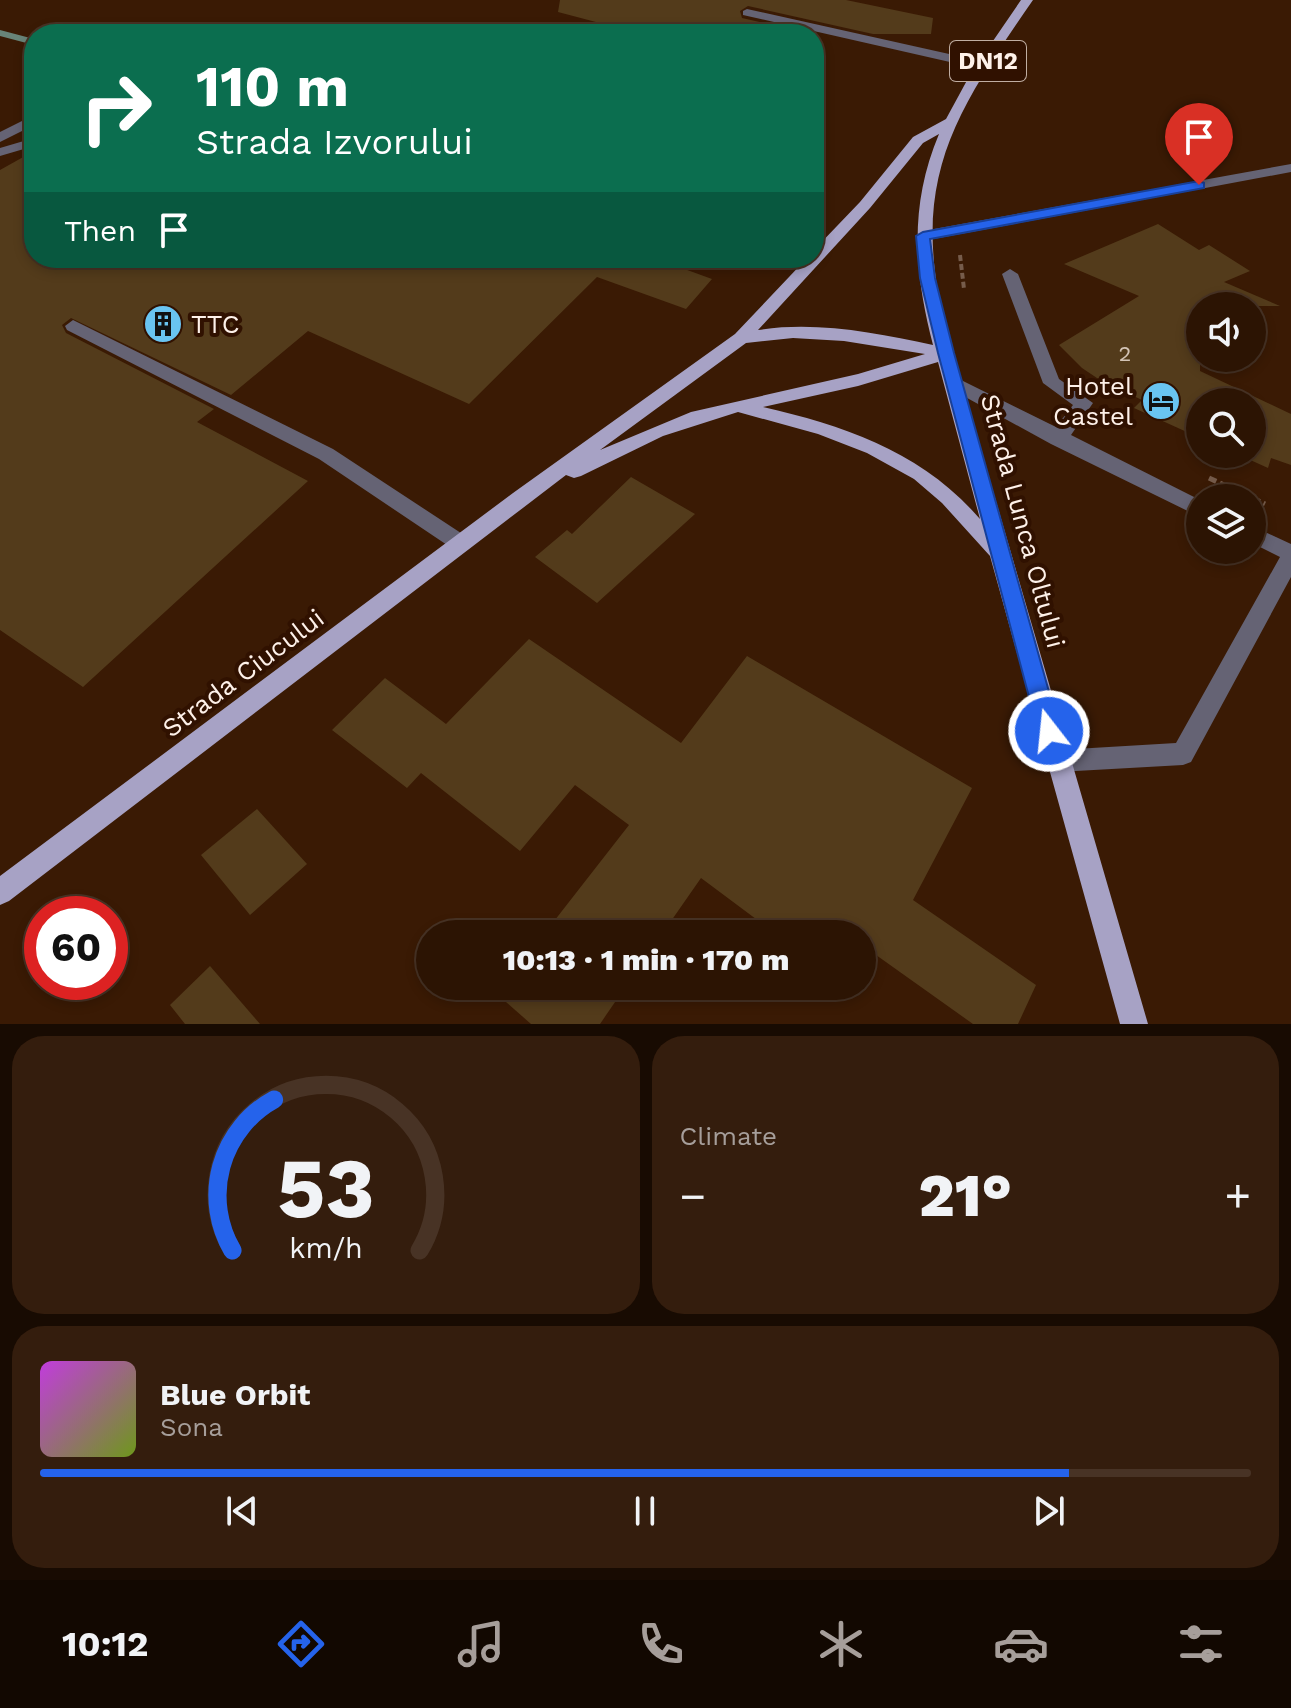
<!DOCTYPE html>
<html lang="en">
<head>
<meta charset="utf-8">
<style>
  :root { --surface:#2c1403; --page:#341d0d; --text:#f1f3f6; --muted:#a69e9a; --line:#483325; --accent:#2563eb }
  body { margin:0; font-family:"Work Sans",sans-serif; background:var(--page); color:var(--text); height:100vh; display:flex; flex-direction:column; font-size:30px; white-space:nowrap }
  * { box-sizing:border-box; margin:0 }
  p { font-size:26px; color:var(--muted) }
  .icon { flex:none; width:44px; height:44px; fill:none; stroke:currentColor; stroke-width:2; stroke-linecap:round; stroke-linejoin:round }
  .map { position:relative; height:1024px; overflow:hidden }
  .sheet { display:flex; flex-direction:column; gap:12px; padding:12px; background:#180b02; flex:1 }
  .sheet>* { flex:none }
  .guide { position:absolute; left:24px; top:24px; width:800px; height:244px; border-radius:32px; box-shadow:0 4px 12px #0003,0 0 0 2px var(--line); background:#0b6e4f; color:#fff; overflow:hidden }
  .buttons { position:absolute; left:1186px; top:292px; display:grid; gap:16px }
  .buttons a { display:grid; place-items:center; width:80px; height:80px; border-radius:50%; background:var(--surface); box-shadow:0 4px 12px #0003,0 0 0 2px var(--line); font-size:40px }
  .speed { position:absolute; left:24px; top:896px; display:flex; gap:16px; font-size:40px; font-weight:700; text-align:center }
  .speed>* { display:grid; place-content:center; width:104px; height:104px; border-radius:50%; background:var(--surface); box-shadow:0 4px 12px #0003,0 0 0 2px var(--line); line-height:1 }
  .speed .limit { border:12px solid #d22; background:#fff; color:#111 }
  .pin { position:absolute; display:grid; place-items:center; width:68px; height:68px; color:#fff; margin:-82px -34px; border-radius:50% 50% 50% 0; rotate:-45deg; box-shadow:0 0 8px #0007 }
  .pin .icon { rotate:45deg }
  .me { position:absolute; width:88px; margin:-44px; rotate:344deg; stroke-linejoin:round; filter:drop-shadow(0 0 6px #0008) }
  .turn { display:flex; align-items:center; gap:28px; height:168px; padding:0 40px; font-size:36px }
  .turn .icon { width:104px; height:104px; stroke-width:2.5 }
  .turn b { display:block; font-size:56px; line-height:68px }
  .then { display:flex; align-items:center; height:76px; padding:0 40px; background:#0003; gap:16px; font-size:30px }
  .big { font-size:60px; font-weight:800; line-height:1.1 }
  .sheet .widget { flex:1; display:flex; flex-direction:column; justify-content:center; gap:12px; min-width:0; padding:0 28px; border-radius:32px; background:var(--page) }
  .sheet .dial { align-items:center; gap:0 }
  .dial svg { height:208px; overflow:visible; fill:none; stroke:var(--line); stroke-width:7; stroke-linecap:round; text-anchor:middle }
  .dial text { fill:var(--text); stroke:none }
  .song { display:flex; align-items:center; gap:24px }
  .cover { width:96px; height:96px; border-radius:12px; background:linear-gradient(135deg,hsl(290 70% 55%),hsl(80 70% 35%)) }
  .played { height:8px; border-radius:4px; background:linear-gradient(90deg,var(--accent) 85%,var(--line) 85%) }
  .keys { display:flex; justify-content:space-around; direction:ltr }
  .heat { display:flex; justify-content:space-between; align-items:center; font-size:44px; direction:ltr }
  .sheet .tiles { flex:1; display:grid; gap:12px; grid-template-columns:1fr 1fr }
  .widget:last-child { grid-column:span 2 }
  .trip { position:absolute; left:416px; top:920px; width:460px; height:80px; border-radius:40px; background:var(--surface); box-shadow:0 4px 12px #0003,0 0 0 2px var(--line); font-weight:800; line-height:80px; text-align:center }
  .tabs { display:flex; height:128px; justify-content:space-around; align-items:center; background:#120801; color:var(--muted) }
  .tabs .icon { width:56px; height:56px }
  .tabs .on { color:var(--accent) }
  .tabs b { font-size:36px; color:var(--text) }
  .map>svg:first-child { display:block }
  .lines { fill:none; stroke-linecap:round; stroke-linejoin:round }
  .stream { fill:#688478; fill-rule:evenodd }
  .building { fill:#533b1b }
  .path-far1 { stroke:#765c4b; stroke-width:4; stroke-dasharray:6 3; stroke-linecap:butt }
  .path { stroke:#765c4b; stroke-width:5; stroke-dasharray:8 4; stroke-linecap:butt }
  .minor { fill:#656374; fill-rule:evenodd }
  .major { fill:#a7a2c5; fill-rule:evenodd }
  .route { fill:#2563eb; stroke:#184099; stroke-width:2 }
  .labels { text-anchor:middle; stroke-width:8; stroke-linejoin:round; paint-order:stroke }
  .number-label { font-size:22px; fill:#d3c4b6 }
  .shield { fill:#301100; stroke:#c0aea3; stroke-width:2 }
  .shield-label { font-size:24px; font-weight:bold; fill:#fef1e9 }
  .poi-label { font-size:26px; fill:#fef1e9; stroke:#301100; text-anchor:start }
  .street-label { font-size:26px; fill:#fef1e9; stroke:#301100 }
</style>
</head>
<body>
<div class="map">
<svg width="1291" height="1024" viewBox="0 0 1291 1024">
  <rect width="100%" height="100%" fill="#3a1a04"/>
  <g class="lines">
    <polygon class="stream" points="0,30 34,39 34,45 0,36"/>
  </g>
  <g class="building">
    <polygon points="560,0 846,0 933,18 931,34 873,34 748,6 740,11 742,18 813,34 603,34 611,26 558,12"/>
    <polygon points="34,151 34,258 687,258 679,267 712,279 686,309 597,277 469,404 308,331 231,395 71,318 62,325 66,333 214,409 197,422 308,481 83,687 0,630 0,170"/>
    <polygon points="1158,224 1199,250 1209,245 1250,271 1224,282 1280,306 1200,306 1200,371 1291,414 1291,465 1271,458 1268,468 1237,454 1252,454 1252,402 1200,402 1200,438 1134,408 1142,400 1100,380 1082,368 1059,345 1139,296 1064,264"/>
    <polygon points="631,477 695,514 597,603 535,557 567,530 572,534"/>
    <polygon points="529,639 681,743 747,656 972,788 913,900 1036,985 1018,1024 973,1024 862,945 862,934 776,934 701,878 662,934 544,934 629,825 575,785 520,851 421,773 407,788 332,730 385,678 446,724"/>
    <polygon points="257,809 307,864 250,915 201,855"/>
    <polygon points="210,966 260,1024 185,1024 170,1005"/>
    <polygon points="504,986 626,986 600,1024 531,1024 498,995"/>
  </g>
  <g class="lines">
    <polyline class="path-far1" points="960,255 964,289"/>
    <polyline class="path" points="1209,478 1265,504"/>
    <g class="minor">
      <polygon points="747,9 985,62 991,66 985,70 743,15 743,11"/>
      <polygon points="34,115 34,125 0,142 0,132"/>
      <polygon points="34,138 34,146 0,156 0,148"/>
      <polygon points="1291,164 1291,172 923,241 915,236 923,231"/>
      <polygon points="1010,269 1018,274 1059,379 1093,403 1071,435 1200,500 1200,517 1051,444 949,388 946,384 949,380 961,380 1056,427 1073,405 1043,383 1002,274"/>
      <polygon points="73,320 333,449 467,537 470,543 467,549 453,549 319,459 67,330 65,326"/>
      <polygon points="1252,526 1291,544 1291,577 1191,762 1183,765 1058,772 1049,769 1046,761 1049,753 1058,750 1176,743 1280,557 1252,543"/>
    </g>
    <path class="major" d="M1021,0H1033C952,117 910,181 945,326L1148,1024H1120L990,556L942,503L914,479L867,453L818,434L738,412L663,436L581,476L574,478L566,475L9,901L0,905V876L513,493L735,334L807,258H814V250L860,202L913,137L946,119L971,73ZM939,134C909,205 914,272 933,345C876,333 817,321 758,330L870,208L923,143ZM793,338L844,341L925,354L858,374L691,412L600,450L746,343ZM938,362L980,519C922,452 846,426 763,407L858,386Z"/>
  </g>
  <polygon class="route" points="1199,181 1204,183 1204,188 930,239 935,278 954,353 1060,731 1057,738 1049,741 1042,738 1038,731 938,353 920,278 916,236 923,232"/>
  <defs>
    <g id="building-disc" transform="scale(2)"><circle r="9.5" fill="#69c4f1" stroke="#301100"/><path d="M-4-6H4V6H1V3H-1V6H-4ZM-2.5-4.3h1.7v1.8h-1.7ZM.8-4.3h1.7v1.8H.8ZM-2.5-1h1.7V.8h-1.7ZM.8-1h1.7V.8H.8Z" fill="#111"/></g>
    <g id="hotel-disc" transform="scale(2)"><circle r="9.5" fill="#69c4f1" stroke="#301100"/><path d="M-6-4.5h1.5V1H6V5H4.5V3h-9V5H-6ZM-4 0a1.8 1.8 0 1 1 3.6 0ZM.5 0V-2.5h3Q6-2.5 6 0Z" fill="#111"/></g>
  </defs>
  <g fill-rule="evenodd">
    <use href="#building-disc" x="163" y="324"/>
    <use href="#hotel-disc" x="1161" y="401"/>
  </g>
  <g class="labels">
    <g class="number-label">
      <text x="1125" y="361">2</text>
    </g>
    <rect class="shield" x="950" y="41" width="76" height="40" rx="6"/>
    <g class="shield-label">
      <text x="988" y="69">DN12</text>
    </g>
    <g class="poi-label">
      <text x="191" y="333">TTC</text>
      <text x="1133" y="395" text-anchor="end">Hotel<tspan x="1133" dy="30">Castel</tspan></text>
    </g>
    <g class="street-label">
      <text transform="translate(1023 521) rotate(75)" y="9">Strada Lunca Oltului</text>
      <text transform="translate(243 673) rotate(-37)" y="9">Strada Ciucului</text>
    </g>
  </g>
</svg>
<div class="buttons">
<a><svg class="icon" aria-label="sound" viewBox="0 0 24 24"><path d="M4 9h4l5-4v14l-5-4H4zM17 9q2 3 0 6"/></svg></a>
<a><svg class="icon" aria-label="search" viewBox="0 0 24 24"><circle cx="10" cy="10" r="6"/><path d="M15 15l6 6"/></svg></a>
<a><svg class="icon" aria-label="layers" viewBox="0 0 24 24"><path d="M12 4l9 5-9 5-9-5zM3 14l9 5 9-5"/></svg></a>
</div>
<div class="speed"><div class="limit">60</div></div>
<div class="pin" style="left:1199px;top:185px;background:#d93025"><svg class="icon" aria-label="arrive" viewBox="0 0 24 24"><path d="M6 21V4h12l-3 4 3 4H6"/></svg></div>
<svg class="me" style="left:1049px;top:731px" viewBox="-20 -20 40 40"><circle r="17" fill="#2563eb" stroke="#fff" stroke-width="3"/><path d="M0-11L8 9 0 5-8 9z" fill="#fff"/></svg>
<div class="trip">10:13 · 1 min · 170 m</div>
<div class="guide">
<div class="turn"><svg class="icon" aria-label="right" viewBox="0 0 24 24"><path d="M7 20v-9h11M14 6l5 5-5 5"/></svg><div><b>110 m</b>Strada Izvorului</div></div>
<div class="then">Then<svg class="icon" aria-label="arrive" viewBox="0 0 24 24"><path d="M6 21V4h12l-3 4 3 4H6"/></svg></div>
</div>
</div>
<section class="sheet">
<div class="tiles">
<div class="widget dial"><svg viewBox="0 0 100 80">
<path d="M14 69A42 42 0 1 1 86 69"/>
<path d="M14 69A42 42 0 0 1 30 11" stroke="#2563eb"/>
<text x="50" y="56" font-size="32" font-weight="700">53</text>
<text x="50" y="72" font-size="11">km/h</text>
</svg></div>
<div class="widget"><p>Climate</p>
<div class="heat"><a>−</a><b class="big">21°</b><a>+</a></div>
</div>
<div class="widget">
<div class="song"><i class="cover"></i><div><b>Blue Orbit</b><p>Sona</p></div></div>
<div class="played"></div>
<div class="keys"><svg class="icon" aria-label="previous" viewBox="0 0 24 24"><path d="M18 5L8 12l10 7zM5 5v14"/></svg><svg class="icon" aria-label="pause" viewBox="0 0 24 24"><path d="M8 5v14M16 5v14"/></svg><svg class="icon" aria-label="next" viewBox="0 0 24 24"><path d="M6 5l10 7-10 7zM19 5v14"/></svg></div>
</div>
</div>
</section>
<nav class="tabs">
<b>10:12</b>
<svg class="icon on" aria-label="directions" viewBox="0 0 24 24"><path d="M12 3l9 9-9 9-9-9zM9 14v-3h6M13 9l2 2-2 2"/></svg>
<svg class="icon" aria-label="music" viewBox="0 0 24 24"><path d="M9 18V5l10-2v13"/><circle cx="6" cy="18" r="3"/><circle cx="16" cy="16" r="3"/></svg>
<svg class="icon" aria-label="phone" viewBox="0 0 24 24"><path d="M5 4h4l2 5-3 2q2 4 5 5l2-3 5 2v4C11 20 4 13 5 4z"/></svg>
<svg class="icon" aria-label="climate" viewBox="0 0 24 24"><path d="M12 3v18M4 7l16 10M4 17L20 7"/></svg>
<svg class="icon" aria-label="car" viewBox="0 0 24 24"><path d="M5 17H2v-5l4-1 3-4h7l3 4 3 1v5h-3M9 17h6M6 11h13"/><circle cx="7" cy="17" r="2"/><circle cx="17" cy="17" r="2"/></svg>
<svg class="icon" aria-label="filters" viewBox="0 0 24 24"><path d="M4 7h16M4 17h16"/><circle cx="9" cy="7" r="2"/><circle cx="15" cy="17" r="2"/></svg>
</nav>
</body>
</html>
